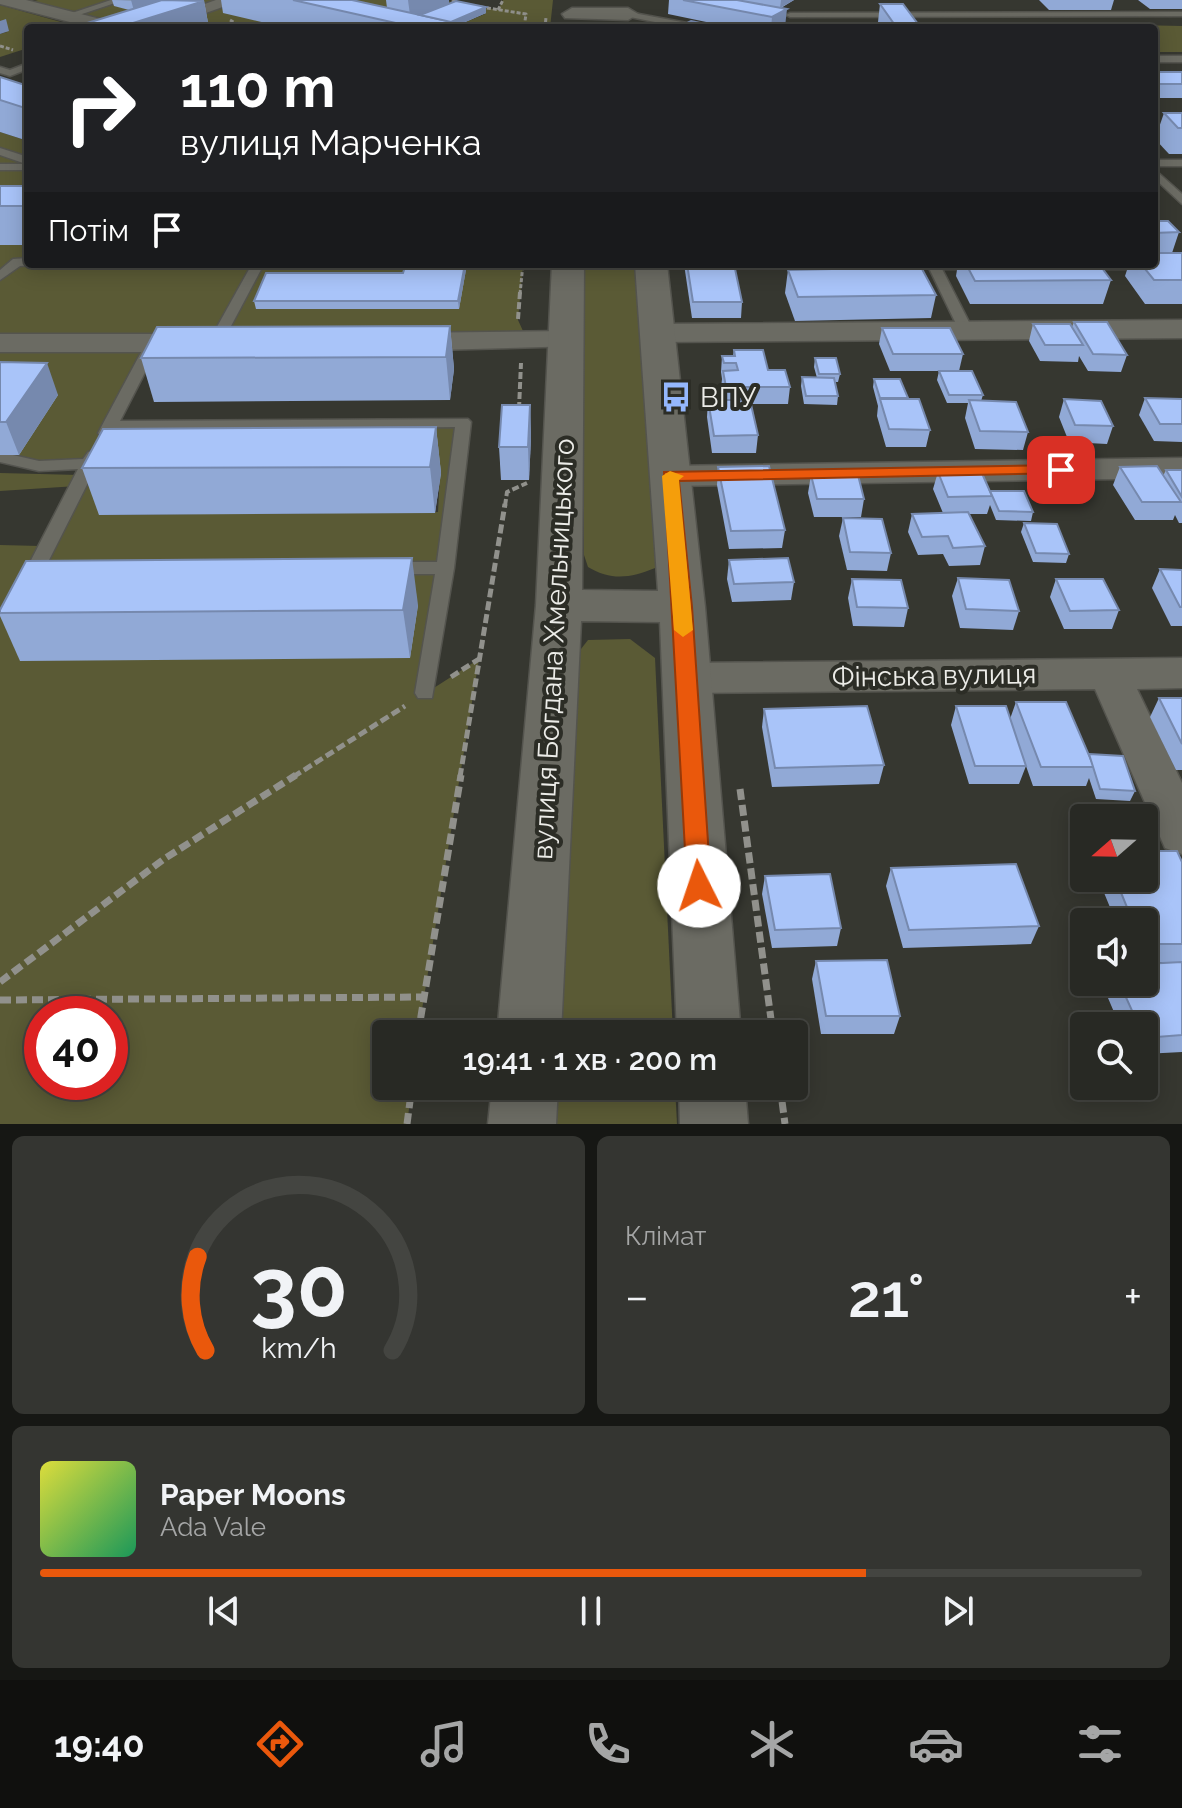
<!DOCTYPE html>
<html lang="uk">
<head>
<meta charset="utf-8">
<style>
  :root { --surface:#282924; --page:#343531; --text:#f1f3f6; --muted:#a5a6a6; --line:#444541; --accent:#ea580c }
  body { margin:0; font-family:Raleway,sans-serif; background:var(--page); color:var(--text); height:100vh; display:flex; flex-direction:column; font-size:30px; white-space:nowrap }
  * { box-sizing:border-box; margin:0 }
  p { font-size:26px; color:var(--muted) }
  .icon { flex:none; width:44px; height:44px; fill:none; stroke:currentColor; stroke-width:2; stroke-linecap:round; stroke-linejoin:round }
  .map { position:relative; height:1124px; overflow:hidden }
  .drawer { display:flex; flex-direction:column; gap:12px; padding:12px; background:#161714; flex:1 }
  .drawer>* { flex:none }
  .top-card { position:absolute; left:24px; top:24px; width:1134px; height:244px; border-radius:8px; box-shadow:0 4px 20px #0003,0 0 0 2px var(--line); background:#202124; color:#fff; overflow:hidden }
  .needle { width:52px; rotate:250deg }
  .tools { position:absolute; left:1070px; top:804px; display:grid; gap:16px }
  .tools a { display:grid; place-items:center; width:88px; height:88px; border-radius:8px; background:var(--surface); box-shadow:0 4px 20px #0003,0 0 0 2px var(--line); font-size:40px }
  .speed { position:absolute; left:24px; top:996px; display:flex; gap:16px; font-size:40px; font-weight:700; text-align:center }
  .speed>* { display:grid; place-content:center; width:104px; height:104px; border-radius:50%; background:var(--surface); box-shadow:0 4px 20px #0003,0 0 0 2px var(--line); line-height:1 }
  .speed .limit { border:12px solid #d22; background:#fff; color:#111 }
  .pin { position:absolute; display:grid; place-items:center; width:68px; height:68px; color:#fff; margin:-34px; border-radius:16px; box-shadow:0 4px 12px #0006 }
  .me { position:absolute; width:88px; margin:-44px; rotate:356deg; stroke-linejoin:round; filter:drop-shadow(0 0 6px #0008) }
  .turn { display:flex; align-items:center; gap:28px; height:168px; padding:0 24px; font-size:36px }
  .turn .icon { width:104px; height:104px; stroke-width:2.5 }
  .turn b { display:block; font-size:56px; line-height:68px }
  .then { display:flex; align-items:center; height:76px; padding:0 24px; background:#0003; gap:16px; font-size:30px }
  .big { font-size:60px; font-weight:600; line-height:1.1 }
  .drawer .widget { flex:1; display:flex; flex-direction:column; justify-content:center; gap:12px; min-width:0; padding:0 28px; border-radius:12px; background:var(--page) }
  .drawer .dial { align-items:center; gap:0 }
  .dial svg { height:208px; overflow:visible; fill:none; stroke:var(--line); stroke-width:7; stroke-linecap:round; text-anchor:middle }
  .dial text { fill:var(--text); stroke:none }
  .song { display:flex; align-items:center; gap:24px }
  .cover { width:96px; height:96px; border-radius:12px; background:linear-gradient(135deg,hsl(60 70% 55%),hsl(150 70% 35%)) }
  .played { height:8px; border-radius:4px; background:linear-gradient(90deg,var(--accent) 75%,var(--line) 75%) }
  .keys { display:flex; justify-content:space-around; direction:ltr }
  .heat { display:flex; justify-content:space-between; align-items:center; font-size:44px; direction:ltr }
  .drawer .tiles { flex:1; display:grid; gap:12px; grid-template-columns:1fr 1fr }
  .widget:last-child { grid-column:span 2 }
  .trip { position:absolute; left:372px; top:1020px; width:436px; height:80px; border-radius:8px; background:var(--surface); box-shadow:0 4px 20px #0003,0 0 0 2px var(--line); font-weight:600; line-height:80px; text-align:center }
  .tabs { display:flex; height:128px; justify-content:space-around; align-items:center; background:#10100e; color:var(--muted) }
  .tabs .icon { width:56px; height:56px }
  .tabs .active { color:var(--accent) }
  .tabs b { font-size:36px; color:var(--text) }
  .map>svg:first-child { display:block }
  .green { fill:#5a5a35; fill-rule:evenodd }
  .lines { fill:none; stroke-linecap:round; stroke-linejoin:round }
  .service-casing { stroke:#54544e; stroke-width:3 }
  .minor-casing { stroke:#54544e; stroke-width:3 }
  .tertiary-casing { stroke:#54544e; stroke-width:3 }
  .path-far3 { stroke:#91918c; stroke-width:3; stroke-dasharray:4 2; stroke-linecap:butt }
  .path-far2 { stroke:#91918c; stroke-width:4; stroke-dasharray:7 3; stroke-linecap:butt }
  .path-far1 { stroke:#91918c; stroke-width:5; stroke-dasharray:9 4; stroke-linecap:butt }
  .path { stroke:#91918c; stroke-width:7; stroke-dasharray:11 5; stroke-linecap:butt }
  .service { fill:#6b6b63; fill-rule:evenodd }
  .minor { fill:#6b6b63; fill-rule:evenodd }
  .tertiary { fill:#6b6b63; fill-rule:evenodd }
  .wall { fill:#91a9d6 }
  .shaded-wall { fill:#7689ae }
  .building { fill:#a9c4f9; stroke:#7689ae; stroke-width:2 }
  .route { fill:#ea580c; stroke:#983908; stroke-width:2 }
  .slow { fill:#f59e0b }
  .labels { text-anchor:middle; stroke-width:8; stroke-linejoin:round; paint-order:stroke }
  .poi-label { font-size:28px; fill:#ecece8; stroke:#2c2d26; text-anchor:start }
  .street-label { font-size:28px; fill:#ecece8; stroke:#2c2d26 }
</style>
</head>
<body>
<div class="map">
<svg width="1182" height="1124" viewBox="0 0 1182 1124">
  <rect width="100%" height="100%" fill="#363730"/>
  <g class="green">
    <polygon points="38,0 135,0 116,6 134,11 170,0 442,0 498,10 503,0 553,0 550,28 451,28 485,14 287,28 146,28 23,4"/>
    <polygon points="0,5 61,22 28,28 28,48 0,57 0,34 7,32 0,29"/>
    <polygon points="995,22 1182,26 1182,52 1154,52 1154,28 965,28 968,24"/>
    <polygon points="0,132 28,141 28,225 0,235"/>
    <path d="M0,245H28V264H408L458,309L467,264H523L518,320L523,331L522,341L153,343L110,425L463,422L426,693L479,659L418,1034H386V1086H412L407,1124H0V545L40,546L77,486L0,491V473L79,475L89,465L0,462ZM440,473L438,512L99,515ZM42,1014H110V1082H42Z"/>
    <path d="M584,264H637L659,554L655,568C631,578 611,581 588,567L584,555Z"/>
    <polygon points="630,639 655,658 673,1034 559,1034 574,658 588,640"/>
    <polygon points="557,1086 675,1086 677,1124 555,1124"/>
  </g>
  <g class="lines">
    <g class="service-casing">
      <g id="service">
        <polygon points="111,0 124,0 70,18 63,16"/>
        <polygon points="628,12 698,25 702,28 685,28 625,16"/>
        <polygon points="1182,12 1182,16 790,17 786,15 790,13"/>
        <rect x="1154" y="56" width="28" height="6"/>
        <polygon points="28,63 28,69 10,76 0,73 0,67 10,70"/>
        <rect x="1154" y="126" width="28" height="6"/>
        <polygon points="0,148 28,157 28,170 0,170 0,164 26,164 0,155"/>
        <rect x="1154" y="160" width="28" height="6"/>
        <polygon points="1154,169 1182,194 1182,204 1154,178"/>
        <polygon points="28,258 28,264 32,265 20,266 0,280 0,270 13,259"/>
        <polygon points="1154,261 1182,261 1182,269 1075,269 1069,265 1154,264"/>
        <polygon points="252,264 264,264 222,343 220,346 210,346 208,343"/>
        <polygon points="811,264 988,264 988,265 982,269 942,269 973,330 966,334 959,330 929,268 817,268"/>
        <polygon points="153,339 160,343 120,421 468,419 471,422 454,568 432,698 418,698 415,693 435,574 390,574 381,568 390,562 437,562 455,427 115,431 112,436 100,436 98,433 146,343"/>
        <polygon points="94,450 102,455 48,562 59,564 62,568 53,574 30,572 27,568 78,469 39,471 0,462 0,452 39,461 83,459 88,452"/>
      </g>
    </g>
    <g class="minor-casing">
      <g id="minor">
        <polygon points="0,0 26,0 120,24 123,28 93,28 0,4"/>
        <polygon points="216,0 242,0 164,28 137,28"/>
        <polygon points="1182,320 1182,338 657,342 647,339 642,333 647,327 657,324"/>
        <polygon points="567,331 578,334 582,340 578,346 399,351 388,348 384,342 388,336 399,333"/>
        <polygon points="0,334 201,334 212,337 216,343 212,349 201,352 0,352"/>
        <polygon points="1182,458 1182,478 670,486 658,483 653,476 658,469 670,466"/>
        <polygon points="1182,658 1182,688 1137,689 1182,783 1182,854 1165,848 1095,689 686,693 671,689 665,678 671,667 686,663"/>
      </g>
    </g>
    <g class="tertiary-casing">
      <g id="tertiary">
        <polygon points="572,8 628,8 638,14 628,20 565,18 562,14"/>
        <polygon points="552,264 584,264 582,590 658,591 635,264 667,264 705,607 741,1034 677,1034 660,622 581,621 561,1034 497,1034 536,605"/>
        <polygon points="492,1086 558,1086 556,1124 488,1124"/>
        <polygon points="679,1086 745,1086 748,1124 680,1124"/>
      </g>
    </g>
    <g class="path-far3">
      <polyline points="452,2 456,0"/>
      <polyline points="481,7 526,14 524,28"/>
      <polyline points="498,10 503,0"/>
      <polyline points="230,20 243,28"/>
      <polyline points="545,28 546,17"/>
      <polyline points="0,46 13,50"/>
      <polyline points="520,294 523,264"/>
    </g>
    <g class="path-far2">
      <polyline points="518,319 520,292"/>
      <polyline points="519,409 521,363"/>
      <polyline points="505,506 507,492 527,483"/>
    </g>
    <g class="path-far1">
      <polyline points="451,677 479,659"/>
      <polyline points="293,777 405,706"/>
      <polyline points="460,777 505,504"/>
    </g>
    <g class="path">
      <polyline points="740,789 773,1034"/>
      <polyline points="0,982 164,859 296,775"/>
      <polyline points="0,1000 422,997"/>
      <polyline points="418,1034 461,775"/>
      <polyline points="780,1086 785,1124"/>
      <polyline points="407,1124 412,1086"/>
    </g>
    <use href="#service" class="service"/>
    <use href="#minor" class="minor"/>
    <use href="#tertiary" class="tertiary"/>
  </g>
  <g class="wall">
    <polygon points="112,0 204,1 209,28 71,28 129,10 114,6"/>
    <polygon points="221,0 352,0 387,8 386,0 449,0 449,4 486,7 486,13 461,24 476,28 287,28 223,13"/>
    <polygon points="669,0 794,0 781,8 785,27 784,28 735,28 668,14"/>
    <polygon points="1039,0 1114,0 1111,10 1049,10"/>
    <polygon points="1138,0 1182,0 1182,9 1150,9"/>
    <polygon points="880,4 921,28 882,28 878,22"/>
    <rect x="1154" y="72" width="28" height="26"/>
    <polygon points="0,77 28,86 28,141 0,132"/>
    <polygon points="1164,113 1182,113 1182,154 1169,154 1155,139"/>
    <rect x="0" y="186" width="28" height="59"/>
    <polygon points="1154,221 1179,232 1172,253 1182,253 1182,304 1145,304 1125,276 1129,264 1154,264"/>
    <polygon points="406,264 467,264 459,309 256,309 254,301 403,273"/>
    <polygon points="684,264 734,264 742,302 741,318 692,318"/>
    <polygon points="958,264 1099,264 1111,280 1103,304 970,304 956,276"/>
    <polygon points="788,270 936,295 931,318 795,321 785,293"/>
    <polygon points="1074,322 1127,355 1121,372 1088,371 1079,356 1078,362 1040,361 1029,341 1033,324 1072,327"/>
    <polygon points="450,326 454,369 450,400 154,402 141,358"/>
    <polygon points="882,328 963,354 959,371 890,371 879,344"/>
    <polygon points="734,350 768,370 790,387 788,404 751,404 758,435 756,453 712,453 707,417 708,400 724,400 721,388 722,379 721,372 722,356 733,356"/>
    <polygon points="815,358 840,374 838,382 835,382 838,396 837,405 804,404 801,386 802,377 817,378 814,367"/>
    <polygon points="0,362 58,395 19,455 0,455"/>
    <polygon points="939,371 983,395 981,401 1028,432 1023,450 975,449 965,418 968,403 947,403 937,380"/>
    <polygon points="874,379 908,398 930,430 926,447 886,447 877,416 878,406 873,387"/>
    <polygon points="1145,398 1182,399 1182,442 1154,441 1139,415"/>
    <polygon points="1064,399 1113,426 1107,444 1069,442 1059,417"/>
    <polygon points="530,405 531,438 529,480 501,480 499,447"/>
    <polygon points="436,427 441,473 435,513 99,515 82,468"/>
    <polygon points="718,467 785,530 782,548 729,549 717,485"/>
    <polygon points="1120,467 1163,476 1166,470 1182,470 1182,523 1179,523 1175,515 1173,520 1135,520 1113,485"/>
    <polygon points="938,472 990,491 1033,512 1031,521 996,520 990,505 987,514 969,514 985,546 980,565 949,566 943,554 918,555 908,532 912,514 943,513 933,489"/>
    <polygon points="811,475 864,499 861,517 814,517 808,493"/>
    <polygon points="843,518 891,553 887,571 847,570 839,536"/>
    <polygon points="1024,523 1069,554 1066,563 1033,562 1021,532"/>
    <polygon points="729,560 794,582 791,600 732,602 727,579"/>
    <polygon points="1160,569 1182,570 1182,626 1171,626 1152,588"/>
    <polygon points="958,578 1019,611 1013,630 960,628 952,596"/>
    <polygon points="852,579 908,608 904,627 853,626 848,598"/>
    <polygon points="1056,579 1119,610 1112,629 1064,629 1050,597"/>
    <polygon points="418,605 410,658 20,661 0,616 0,610"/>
    <polygon points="1159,698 1182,698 1182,770 1176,770 1150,717"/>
    <polygon points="1016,702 1088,755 1135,791 1130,801 1096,799 1089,778 1086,786 1033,786 1026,766 1019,784 969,784 951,725 956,706 1010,719"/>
    <polygon points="764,709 884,765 879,784 772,787 762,727"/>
    <polygon points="1182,862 1182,1052 1144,1054 1144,1026 1120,1026 1102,984 1104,982 1144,982 1181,962 1144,962 1144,922 1116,922 1098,878 1144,878"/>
    <polygon points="891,868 1039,926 1031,944 903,948 886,886"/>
    <polygon points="765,876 841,928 837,946 772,948 762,894"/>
    <polygon points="816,961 900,1016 894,1034 821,1034 812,979"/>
  </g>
  <g class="shaded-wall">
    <polygon points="131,0 170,0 134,11"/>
    <polygon points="408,0 449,0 449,10 411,23"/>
    <polygon points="781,0 794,0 780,8"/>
    <polygon points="204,1 209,28 117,28"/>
    <polygon points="486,7 486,13 451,28 436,28"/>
    <polygon points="787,9 785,27 771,28 772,17"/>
    <polygon points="6,19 9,31 0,34 0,21"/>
    <polygon points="465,264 467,264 459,309 458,301"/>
    <polygon points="450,326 454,369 450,400 446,357"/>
    <polygon points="47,363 58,395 19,455 6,422"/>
    <polygon points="530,405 531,438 529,480 528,447"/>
    <polygon points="436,427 441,473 435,513 430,467"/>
    <polygon points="412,558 418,605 410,658 403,610"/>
  </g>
  <g class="building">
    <polygon points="162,0 204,1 117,28 71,28"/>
    <polygon points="293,0 352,0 475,27 418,28"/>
    <polygon points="683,0 737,0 787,9 772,17"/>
    <polygon points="456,1 486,7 451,22 420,15"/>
    <polygon points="880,4 903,4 921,28 897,28"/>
    <polygon points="691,21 724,28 677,28"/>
    <rect x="1154" y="72" width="28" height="12"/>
    <polygon points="0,77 28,86 28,109 0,100"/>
    <polygon points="1164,113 1182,113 1182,128 1178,128"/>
    <rect x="0" y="186" width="28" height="20"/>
    <polygon points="1154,221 1168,221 1179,232 1154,233"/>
    <polygon points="1154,253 1182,253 1182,280 1154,280 1141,264 1154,264"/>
    <polygon points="406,264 465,264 458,301 254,301 266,273 403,273"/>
    <polygon points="687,264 734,264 742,302 693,302"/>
    <polygon points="966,264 1099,264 1111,280 975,281"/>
    <polygon points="921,267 936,295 798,297 788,270"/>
    <polygon points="1074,322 1107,322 1127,355 1093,354"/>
    <polygon points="1033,324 1070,324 1083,345 1045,345"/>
    <polygon points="450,326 446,357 141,358 157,327"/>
    <polygon points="882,328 950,328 963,354 893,354"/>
    <polygon points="734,350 763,350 768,370 785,370 790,387 726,387 723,371 738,370 736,363 724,363 722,356 735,356"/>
    <polygon points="815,358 836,358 840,374 819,374"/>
    <polygon points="0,362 47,363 6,422 0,422"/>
    <polygon points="939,371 972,371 983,395 949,395"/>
    <polygon points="802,377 834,378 838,396 806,396"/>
    <polygon points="874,379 900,379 908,398 880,398"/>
    <polygon points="1145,398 1182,399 1182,424 1160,424"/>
    <polygon points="880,399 919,399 930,430 889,429"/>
    <polygon points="1064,399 1101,401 1113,426 1075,425"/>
    <polygon points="708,400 750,400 758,435 714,436"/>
    <polygon points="969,400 1016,402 1028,432 980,431"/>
    <polygon points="502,405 530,405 528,447 499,447"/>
    <polygon points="436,427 430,467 82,468 103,429"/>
    <polygon points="769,466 785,530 731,531 718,467"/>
    <polygon points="1157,466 1181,502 1142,502 1120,467"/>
    <polygon points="1166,470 1182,470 1182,497"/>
    <polygon points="981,471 992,496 948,497 938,472"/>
    <polygon points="811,475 858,475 864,499 817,499"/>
    <polygon points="990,491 1024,491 1033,512 999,511"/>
    <polygon points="968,512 985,546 953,548 948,536 922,537 912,514"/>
    <polygon points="843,518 882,519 891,553 850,552"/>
    <polygon points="1024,523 1057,524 1069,554 1036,553"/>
    <polygon points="412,558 403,610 0,613 0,610 26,561"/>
    <polygon points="788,558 794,582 734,584 729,560"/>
    <polygon points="1160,569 1182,570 1182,607 1180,607"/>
    <polygon points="958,578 1009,580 1019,611 966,609"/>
    <polygon points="852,579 901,580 908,608 857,607"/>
    <polygon points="1056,579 1103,579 1119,610 1070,611"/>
    <polygon points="1159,698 1182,698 1182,744"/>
    <polygon points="1016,702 1066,702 1094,767 1041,767"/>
    <polygon points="867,706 884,765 775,768 764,709"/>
    <polygon points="956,706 1006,706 1026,766 975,766"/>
    <polygon points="1089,754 1123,756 1135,791 1100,789"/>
    <polygon points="1144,851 1177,851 1182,862 1182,944 1144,944 1144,922 1133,922 1115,878 1144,878"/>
    <polygon points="1016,864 1039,926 909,930 891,868"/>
    <polygon points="830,874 841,928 775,930 765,876"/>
    <polygon points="887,960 900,1016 826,1016 816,961"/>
    <polygon points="1182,962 1182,1035 1144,1038 1144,1026 1139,1026 1119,982 1144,982 1144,964"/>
  </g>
  <polygon class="route" points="1061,465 1067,466 1067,473 679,481 692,607 711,886 707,893 699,896 691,893 687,886 664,472"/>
  <polygon class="slow" points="670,471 684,476 679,480 693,630 683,637 674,630 662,476"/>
  <defs>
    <g id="bus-bare" transform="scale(2.4)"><path d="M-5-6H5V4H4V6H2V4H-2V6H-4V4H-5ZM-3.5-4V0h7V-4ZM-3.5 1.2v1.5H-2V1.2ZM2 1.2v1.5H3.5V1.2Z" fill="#94b7fd" stroke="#2c2d26" stroke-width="2.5" paint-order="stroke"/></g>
  </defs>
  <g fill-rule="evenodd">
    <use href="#bus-bare" x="676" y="397"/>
  </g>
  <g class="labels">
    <g class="poi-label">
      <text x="700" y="407">ВПУ</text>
    </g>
    <g class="street-label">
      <text transform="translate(553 649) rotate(-87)" y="10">вулиця Богдана Хмельницького</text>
      <text transform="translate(934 675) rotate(-1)" y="10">Фінська вулиця</text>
    </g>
  </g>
</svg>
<div class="tools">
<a><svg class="needle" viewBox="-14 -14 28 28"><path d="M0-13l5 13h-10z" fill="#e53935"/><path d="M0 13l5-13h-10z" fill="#a5a6a6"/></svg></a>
<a><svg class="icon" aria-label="sound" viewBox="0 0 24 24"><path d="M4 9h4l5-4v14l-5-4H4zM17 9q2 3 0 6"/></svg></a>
<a><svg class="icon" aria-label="search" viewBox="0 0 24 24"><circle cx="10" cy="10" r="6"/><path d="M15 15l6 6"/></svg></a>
</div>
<div class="speed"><div class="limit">40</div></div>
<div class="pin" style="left:1061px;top:470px;background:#d93025"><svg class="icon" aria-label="arrive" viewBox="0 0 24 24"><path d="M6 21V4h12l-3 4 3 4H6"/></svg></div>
<svg class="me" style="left:699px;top:886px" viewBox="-20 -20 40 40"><circle r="19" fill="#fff"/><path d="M0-13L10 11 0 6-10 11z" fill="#ea580c"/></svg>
<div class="trip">19:41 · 1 хв · 200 m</div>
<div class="top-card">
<div class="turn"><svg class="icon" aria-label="right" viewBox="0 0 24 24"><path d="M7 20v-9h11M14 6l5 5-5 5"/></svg><div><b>110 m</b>вулиця Марченка</div></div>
<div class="then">Потім<svg class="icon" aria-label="arrive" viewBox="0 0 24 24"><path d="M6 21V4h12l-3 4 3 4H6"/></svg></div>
</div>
</div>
<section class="drawer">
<div class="tiles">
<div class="widget dial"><svg viewBox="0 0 100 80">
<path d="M14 69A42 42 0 1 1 86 69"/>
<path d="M14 69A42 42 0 0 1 11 33" stroke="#ea580c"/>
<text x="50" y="56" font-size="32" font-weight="700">30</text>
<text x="50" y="72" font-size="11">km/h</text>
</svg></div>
<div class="widget"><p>Клімат</p>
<div class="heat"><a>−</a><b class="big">21°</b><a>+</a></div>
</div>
<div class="widget">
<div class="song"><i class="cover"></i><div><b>Paper Moons</b><p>Ada Vale</p></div></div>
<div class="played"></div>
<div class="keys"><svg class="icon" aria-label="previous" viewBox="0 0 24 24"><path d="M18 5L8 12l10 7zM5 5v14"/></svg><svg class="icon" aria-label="pause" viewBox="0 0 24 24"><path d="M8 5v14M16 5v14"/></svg><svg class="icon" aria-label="next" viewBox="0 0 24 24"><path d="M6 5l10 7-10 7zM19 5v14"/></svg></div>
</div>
</div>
</section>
<nav class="tabs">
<b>19:40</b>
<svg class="icon active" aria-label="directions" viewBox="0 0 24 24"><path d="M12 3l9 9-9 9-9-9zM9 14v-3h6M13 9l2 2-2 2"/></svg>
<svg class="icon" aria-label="music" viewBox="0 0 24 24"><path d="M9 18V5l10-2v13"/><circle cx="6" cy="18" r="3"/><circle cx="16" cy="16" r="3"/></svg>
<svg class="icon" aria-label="phone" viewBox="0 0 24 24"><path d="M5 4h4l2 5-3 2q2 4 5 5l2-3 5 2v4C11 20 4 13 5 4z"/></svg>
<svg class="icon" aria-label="climate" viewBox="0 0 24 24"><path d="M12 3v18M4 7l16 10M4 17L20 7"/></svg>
<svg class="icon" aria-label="car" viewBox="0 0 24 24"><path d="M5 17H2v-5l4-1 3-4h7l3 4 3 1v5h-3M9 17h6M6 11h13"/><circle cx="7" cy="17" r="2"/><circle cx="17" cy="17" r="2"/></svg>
<svg class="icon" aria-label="filters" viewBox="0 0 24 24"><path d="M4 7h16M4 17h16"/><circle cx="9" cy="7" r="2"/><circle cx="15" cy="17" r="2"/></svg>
</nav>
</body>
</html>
